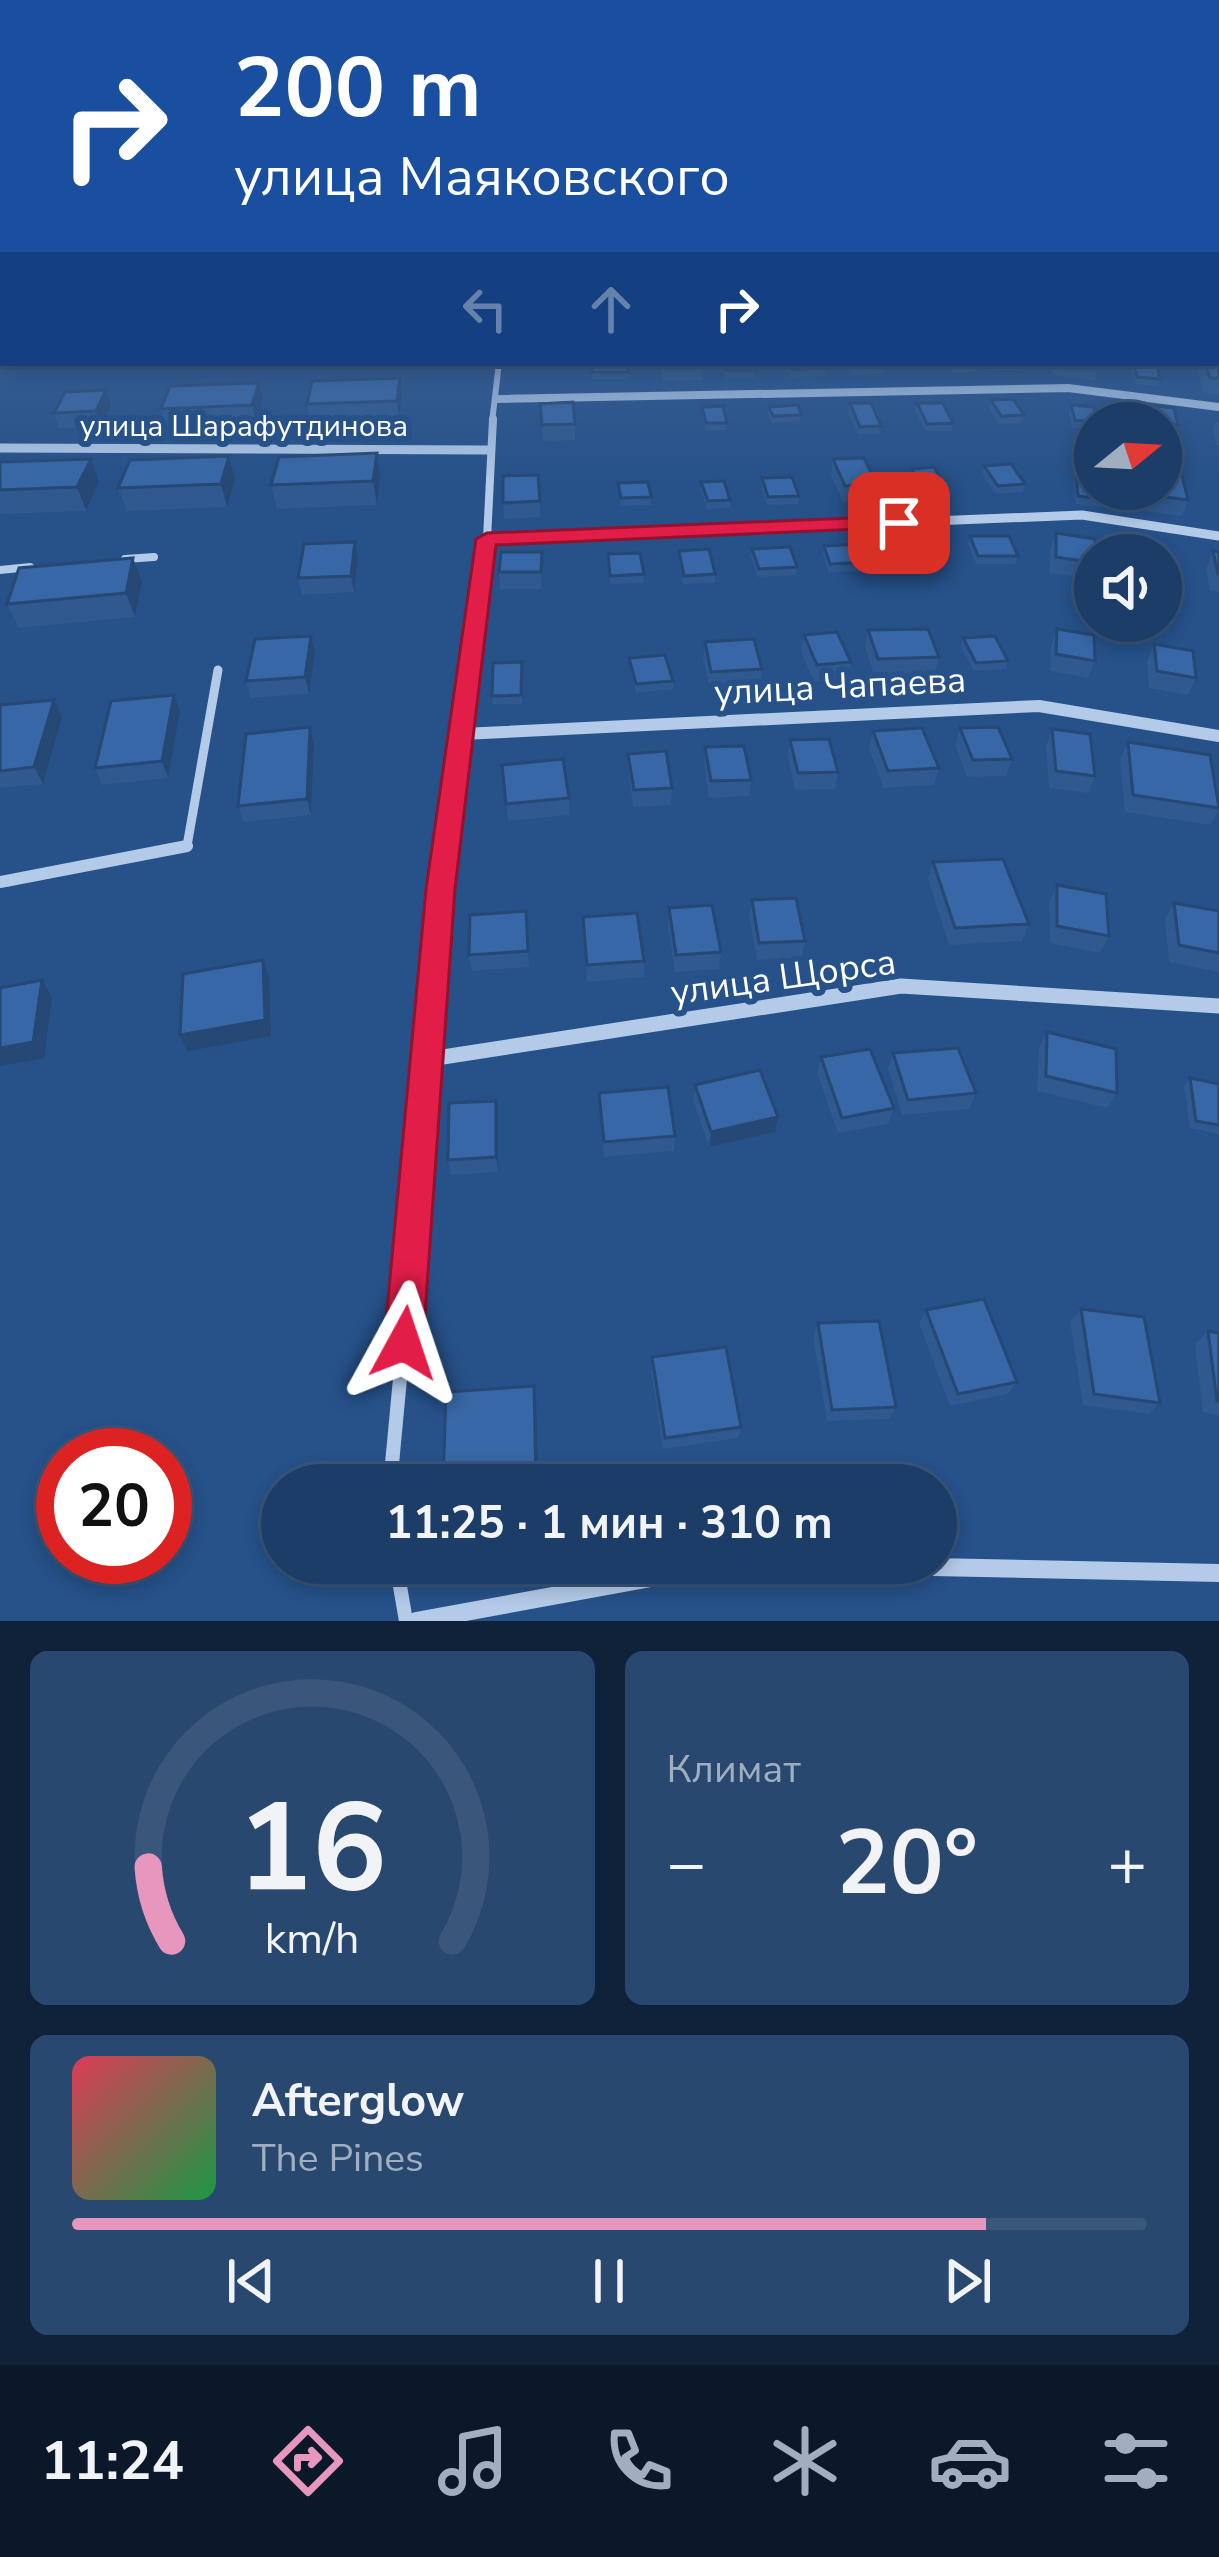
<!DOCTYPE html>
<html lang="ru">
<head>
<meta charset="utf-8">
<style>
  :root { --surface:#1c3d67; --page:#294870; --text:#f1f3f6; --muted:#a0aec0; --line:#3a567b; --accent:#e797bd }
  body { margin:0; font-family:"Nunito Sans",sans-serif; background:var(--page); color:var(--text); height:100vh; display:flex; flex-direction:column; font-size:45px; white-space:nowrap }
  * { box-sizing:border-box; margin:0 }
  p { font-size:39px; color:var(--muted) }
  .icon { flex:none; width:66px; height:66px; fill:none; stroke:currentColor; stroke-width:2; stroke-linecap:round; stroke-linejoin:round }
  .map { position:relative; height:1621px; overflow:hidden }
  .panel { display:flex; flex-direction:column; gap:30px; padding:30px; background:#0f2239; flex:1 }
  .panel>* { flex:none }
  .top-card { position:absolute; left:0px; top:0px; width:1221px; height:366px; box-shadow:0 6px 18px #0003,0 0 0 3px var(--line); background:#1a4fa0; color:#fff; overflow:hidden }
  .needle { width:78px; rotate:72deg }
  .tools { position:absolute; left:1074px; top:402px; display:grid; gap:24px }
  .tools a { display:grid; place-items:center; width:108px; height:108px; border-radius:50%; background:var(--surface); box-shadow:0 6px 18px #0003,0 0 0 3px var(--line); font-size:60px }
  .speed { position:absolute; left:36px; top:1428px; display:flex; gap:24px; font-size:60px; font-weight:700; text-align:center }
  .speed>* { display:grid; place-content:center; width:156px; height:156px; border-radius:50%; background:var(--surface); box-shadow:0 6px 18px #0003,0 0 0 3px var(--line); line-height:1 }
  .speed .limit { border:18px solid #d22; background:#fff; color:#111 }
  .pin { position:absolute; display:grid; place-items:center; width:102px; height:102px; color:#fff; margin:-51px; border-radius:24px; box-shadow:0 6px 18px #0006 }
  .me { position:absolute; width:132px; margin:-66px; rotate:5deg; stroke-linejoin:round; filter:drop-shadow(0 0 9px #0008) }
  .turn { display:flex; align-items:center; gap:42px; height:252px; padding:0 36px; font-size:54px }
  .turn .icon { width:156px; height:156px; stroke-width:2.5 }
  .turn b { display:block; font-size:84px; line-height:102px }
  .lanes { display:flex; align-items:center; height:114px; padding:0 36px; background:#0003; justify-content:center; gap:60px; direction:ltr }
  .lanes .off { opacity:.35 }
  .big { font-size:90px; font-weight:700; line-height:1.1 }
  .panel .tile { flex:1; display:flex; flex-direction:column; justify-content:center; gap:18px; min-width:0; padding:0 42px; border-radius:18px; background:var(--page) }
  .panel .dial { align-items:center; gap:0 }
  .dial svg { height:312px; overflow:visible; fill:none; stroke:var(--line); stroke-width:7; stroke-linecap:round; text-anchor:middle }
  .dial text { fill:var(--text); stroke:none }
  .song { display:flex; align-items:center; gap:36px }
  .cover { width:144px; height:144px; border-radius:18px; background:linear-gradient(135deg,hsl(350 70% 55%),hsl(140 70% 35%)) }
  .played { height:12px; border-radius:6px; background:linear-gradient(90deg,var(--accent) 85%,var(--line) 85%) }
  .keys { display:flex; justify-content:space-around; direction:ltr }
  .heat { display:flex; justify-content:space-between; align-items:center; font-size:66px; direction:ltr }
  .panel .tiles { flex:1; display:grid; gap:30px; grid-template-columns:1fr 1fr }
  .tile:last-child { grid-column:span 2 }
  .trip { position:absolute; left:261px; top:1464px; width:696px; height:120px; border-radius:60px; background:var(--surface); box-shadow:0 6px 18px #0003,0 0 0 3px var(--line); font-weight:700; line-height:120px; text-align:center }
  .dock { display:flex; height:192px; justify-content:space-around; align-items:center; background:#0b1829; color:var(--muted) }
  .dock .icon { width:84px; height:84px }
  .dock .active { color:var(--accent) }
  .dock b { font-size:54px; color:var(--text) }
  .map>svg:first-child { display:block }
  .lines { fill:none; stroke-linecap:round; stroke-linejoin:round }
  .lane-far4 { stroke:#b3cbe9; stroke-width:6 }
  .lane-far3 { stroke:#b3cbe9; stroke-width:8 }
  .lane-far2 { stroke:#b3cbe9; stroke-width:9 }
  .lane-far1 { stroke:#b3cbe9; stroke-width:10 }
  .lane { stroke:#b3cbe9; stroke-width:14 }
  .street-far4 { stroke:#b3cbe9; stroke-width:8 }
  .street-far3 { stroke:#b3cbe9; stroke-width:9 }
  .street-far2 { stroke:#b3cbe9; stroke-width:12 }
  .street-far1 { stroke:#b3cbe9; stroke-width:15 }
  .street { stroke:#b3cbe9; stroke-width:18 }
  .secondary { fill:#dee9f8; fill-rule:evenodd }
  .wall { fill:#2f598f }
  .shaded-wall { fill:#264874 }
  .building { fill:#3767a6; stroke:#264874; stroke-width:3 }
  .route { fill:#e11d48; stroke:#92132f; stroke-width:3 }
  .labels { text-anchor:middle; stroke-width:12; stroke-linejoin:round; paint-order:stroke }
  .far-street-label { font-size:30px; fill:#fff; stroke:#265189 }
  .street-label { font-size:36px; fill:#fff; stroke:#265189 }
</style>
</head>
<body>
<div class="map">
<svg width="1219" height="1621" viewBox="0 0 1219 1621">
  <rect width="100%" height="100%" fill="#265189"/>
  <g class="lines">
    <polyline class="lane-far4" points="492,422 499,363"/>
    <g class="lane-far3">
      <polyline points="125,559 154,557"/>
      <polyline points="0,570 30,567"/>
      <polyline points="475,627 487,539 493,419"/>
    </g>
    <g class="lane-far2">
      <polyline points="187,846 218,670"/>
      <polyline points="440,886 476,624"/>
    </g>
    <polyline class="lane-far1" points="416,1212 441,883"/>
    <g class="lane">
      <polyline points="390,1485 416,1209"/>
      <polyline points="396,1563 406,1621"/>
    </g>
    <g class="street-far4">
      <polyline points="0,362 3,358"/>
      <polyline points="497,399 1068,388 1219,407"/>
    </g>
    <g class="street-far3">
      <polyline points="0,448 489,450"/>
      <polyline points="487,539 1082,515 1219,536"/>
    </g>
    <g class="street-far2">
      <polyline points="462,734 1039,706 1219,736"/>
      <polyline points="0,882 187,846"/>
    </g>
    <polyline class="street-far1" points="430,1059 901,986 1219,1006"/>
    <polyline class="street" points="416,1621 733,1563 1219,1573"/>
    <g class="secondary">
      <rect x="1218" y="286" width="1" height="8"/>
      <rect x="0" y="289" width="3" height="8"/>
    </g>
  </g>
  <g class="wall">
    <polygon points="1219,358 1219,394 1204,393 1198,371 1201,363 1218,363"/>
    <rect x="592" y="363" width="36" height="16"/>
    <polygon points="659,363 703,363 702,380 662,381"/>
    <polygon points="722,363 755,363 755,378 725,378"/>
    <polygon points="785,363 824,363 826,368 825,376 790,377"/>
    <polygon points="846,363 886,363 884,373 853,375"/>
    <polygon points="947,363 979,363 977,372 953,373"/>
    <polygon points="981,363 1022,363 1020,370 987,371"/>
    <polygon points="1052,363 1098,363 1099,365 1094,380 1052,375"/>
    <polygon points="1134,364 1160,379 1157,386 1135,384 1132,372"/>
    <polygon points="400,378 402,393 399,416 310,419 307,404"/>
    <polygon points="259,383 263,398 256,421 165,424 161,409"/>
    <polygon points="991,400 1024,415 1021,423 999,424 989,408"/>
    <polygon points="850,403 881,426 880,434 858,434 848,411"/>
    <polygon points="917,403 953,423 952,431 926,431 915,411"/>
    <polygon points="540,404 575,424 575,440 543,441"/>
    <polygon points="1137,404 1178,425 1172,440 1161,439 1161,423 1132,423 1132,419"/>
    <polygon points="1071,405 1097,422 1095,423 1095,430 1072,428 1069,412"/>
    <polygon points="111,406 101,427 59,428 54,413"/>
    <polygon points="702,407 727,423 726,430 706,431 702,415"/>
    <polygon points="769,407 801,415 800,422 772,423 768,414"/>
    <polygon points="1216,422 1219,422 1219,445 1216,445 1213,430"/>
    <polygon points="229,456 235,479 227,507 127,511 118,488"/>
    <polygon points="833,459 877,484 874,500 843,502 831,475"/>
    <polygon points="0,462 99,482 86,511 0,514"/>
    <polygon points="984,466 1025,484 1023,492 996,494 982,474"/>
    <polygon points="912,469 947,490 945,498 923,499 910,477"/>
    <polygon points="538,475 540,517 504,519 503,503"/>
    <polygon points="380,476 377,505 277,509 271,485"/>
    <polygon points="1076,476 1103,499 1100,507 1076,504 1073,484"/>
    <polygon points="762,478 799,496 798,504 767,505 761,486"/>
    <polygon points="701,482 730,500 730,508 707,509 701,490"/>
    <polygon points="618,483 651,497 651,505 621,506"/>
    <polygon points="1140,489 1161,489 1188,500 1182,516 1145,511"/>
    <polygon points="876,533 932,556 928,573 881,573 873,549"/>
    <polygon points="1056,533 1095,555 1095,567 1090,579 1050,573 1050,549"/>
    <polygon points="970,536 1018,556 1015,564 976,564 968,544"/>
    <polygon points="355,542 358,558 354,592 302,595 298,578"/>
    <polygon points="824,546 870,562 869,571 829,572 823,554"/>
    <polygon points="752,549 797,567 796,575 758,577 751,557"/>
    <polygon points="1138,550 1172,555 1174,577 1171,586 1161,584 1161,555 1136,555"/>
    <polygon points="679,551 715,574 715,583 683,584"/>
    <polygon points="1213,551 1219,552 1219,592 1210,591 1206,568"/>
    <polygon points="542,552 541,589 500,589 499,572"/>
    <polygon points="608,554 644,574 643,583 610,584"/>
    <polygon points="133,558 142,582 135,617 19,628 7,604"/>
    <polygon points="1057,629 1095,661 1088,678 1050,671 1051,645"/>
    <polygon points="868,630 939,657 935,674 874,675 865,647"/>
    <polygon points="804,635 851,662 848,679 814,682 801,651"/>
    <polygon points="963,638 1008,661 1006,669 974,671 961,647"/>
    <polygon points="705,642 762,669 760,686 710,689 703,658"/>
    <polygon points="1154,644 1196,678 1188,695 1149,688 1147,661"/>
    <polygon points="315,652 309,694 251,698 246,681"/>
    <polygon points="629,658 673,681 673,689 636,693 629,666"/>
    <polygon points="522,662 522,704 493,704 492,696"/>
    <polygon points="0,705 62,717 43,784 0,788"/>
    <polygon points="180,712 168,778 102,785 95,768"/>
    <polygon points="960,728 1012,759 1006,776 967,777 955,745"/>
    <polygon points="1052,729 1095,776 1088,793 1049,788 1046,746"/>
    <polygon points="873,731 939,768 934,785 884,788 869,748"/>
    <polygon points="790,740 838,772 835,789 795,790 788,757"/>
    <polygon points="1128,742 1219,805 1219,810 1210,825 1125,812 1120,759"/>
    <polygon points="314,744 311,815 244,822 238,806"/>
    <polygon points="705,747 751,780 749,796 709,798 704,764"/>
    <polygon points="628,754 672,788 671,805 633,807 628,770"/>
    <polygon points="502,765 569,798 570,815 508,821"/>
    <polygon points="933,862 1029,924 1022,941 949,945 928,879"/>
    <polygon points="1057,885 1109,936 1100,953 1050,943 1049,901"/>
    <polygon points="752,900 805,941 802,958 757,960 749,916"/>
    <polygon points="1174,903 1219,911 1219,972 1169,962 1165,919"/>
    <polygon points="669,908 721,952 719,969 675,972 668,925"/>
    <polygon points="526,911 529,967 472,971 469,955"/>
    <polygon points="583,917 644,961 644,977 587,982"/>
    <polygon points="1047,1032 1117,1093 1107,1108 1037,1091 1039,1048"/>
    <polygon points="893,1053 976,1093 969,1109 902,1115 888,1069"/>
    <polygon points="821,1057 894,1108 888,1124 838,1133 817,1073"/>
    <polygon points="1190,1078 1219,1084 1219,1134 1190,1128 1184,1086"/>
    <polygon points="695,1085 775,1132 709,1147 693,1100"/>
    <polygon points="599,1093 675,1136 674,1151 604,1157"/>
    <polygon points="498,1116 498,1172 451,1175 448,1160"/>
    <polygon points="1081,1309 1160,1403 1148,1414 1083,1405 1070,1322"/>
    <polygon points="926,1310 1017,1382 1008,1394 950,1406 919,1323"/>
    <polygon points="818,1323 896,1407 889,1419 827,1421 813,1336"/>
    <polygon points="1208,1331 1219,1333 1219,1416 1203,1412 1195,1344"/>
    <polygon points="652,1357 741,1427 738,1438 663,1449 651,1369"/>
  </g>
  <g class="shaded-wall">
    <polygon points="400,378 402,393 399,416 397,401"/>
    <polygon points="259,383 263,398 256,421 252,405"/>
    <polygon points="106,390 111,406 101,427 96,411"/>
    <polygon points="377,453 380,476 377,505 373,481"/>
    <polygon points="229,456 235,479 227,507 221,484"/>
    <polygon points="91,459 99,482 86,511 77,487"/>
    <polygon points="355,542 358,558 354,592 351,576"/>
    <polygon points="133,558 142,582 135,617 126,593"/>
    <polygon points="311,636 315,652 309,694 305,677"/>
    <polygon points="174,695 180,712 168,778 162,761"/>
    <polygon points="54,700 62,717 43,784 34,767"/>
    <polygon points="310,727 314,744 311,815 307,799"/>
    <polygon points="263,960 269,977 271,1036 188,1051 180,1035"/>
    <polygon points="42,980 52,997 44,1058 0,1066 0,1048"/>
    <polygon points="496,1101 498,1116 498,1172 496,1157"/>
    <polygon points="778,1117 775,1132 709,1147 711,1132"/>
    <polygon points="534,1386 536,1398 538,1485 536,1485"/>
  </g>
  <g class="building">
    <polygon points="1218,358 1219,378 1210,378 1205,363 1218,363"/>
    <rect x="592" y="363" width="36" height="9"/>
    <polygon points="662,363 703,363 703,366 663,366"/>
    <polygon points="724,363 755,363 756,370 725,370"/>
    <polygon points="788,363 824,363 826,368 791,370"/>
    <polygon points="1134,364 1157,366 1160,379 1137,377"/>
    <polygon points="400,378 397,401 307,404 312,381"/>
    <polygon points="259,383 252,405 161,409 170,386"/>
    <polygon points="106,390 96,411 54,413 65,392"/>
    <polygon points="1013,399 1024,415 1001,416 991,400"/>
    <polygon points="573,402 575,424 542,425 540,404"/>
    <polygon points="850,403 871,403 881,426 860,427"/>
    <polygon points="917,403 943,403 953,423 927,424"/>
    <polygon points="1137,404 1174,408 1178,425 1139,420"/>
    <polygon points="798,405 801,415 773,416 769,407"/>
    <polygon points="1071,405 1094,407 1097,422 1075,420"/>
    <polygon points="723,406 727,423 706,423 702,407"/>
    <polygon points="377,453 373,481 271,485 279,457"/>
    <polygon points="229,456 221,484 118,488 130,460"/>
    <polygon points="864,458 877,484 845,486 833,459"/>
    <polygon points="91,459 77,487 0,490 0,462"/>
    <polygon points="1011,464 1025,484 998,486 984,466"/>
    <polygon points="934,467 947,490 925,491 912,469"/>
    <polygon points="1161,473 1182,476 1188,500 1151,495 1150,489 1161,489"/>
    <polygon points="538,475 540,501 503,503 503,476"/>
    <polygon points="1076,476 1095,478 1095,489 1101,489 1103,499 1078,496"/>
    <polygon points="792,477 799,496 768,497 762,478"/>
    <polygon points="724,481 730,500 708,501 701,482"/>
    <polygon points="648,482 651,497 621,498 618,483"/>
    <polygon points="923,532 932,556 884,557 876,533"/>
    <polygon points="1056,533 1095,539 1095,563 1056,557"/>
    <polygon points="970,536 1009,536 1018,556 978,556"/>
    <polygon points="355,542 351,576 298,578 304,544"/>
    <polygon points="863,544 870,562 830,564 824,546"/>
    <polygon points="790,547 797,567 759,569 752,549"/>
    <polygon points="709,549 715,574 684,576 679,551"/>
    <polygon points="1138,550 1172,555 1174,577 1161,575 1161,555 1138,555"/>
    <polygon points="1213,551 1219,552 1219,574 1218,574"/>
    <polygon points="501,552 542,552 541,572 499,572"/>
    <polygon points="640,553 644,574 610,576 608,554"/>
    <polygon points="133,558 126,593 7,604 19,568"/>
    <polygon points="928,629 939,657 878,659 868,630"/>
    <polygon points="1057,629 1094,635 1095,661 1056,654"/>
    <polygon points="837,632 851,662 817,665 804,635"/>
    <polygon points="311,636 305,677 246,681 255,639"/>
    <polygon points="995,636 1008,661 976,663 963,638"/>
    <polygon points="754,639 762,669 711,672 705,642"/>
    <polygon points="1154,644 1193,651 1196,678 1157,671"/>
    <polygon points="665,655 673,681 636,684 629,658"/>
    <polygon points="522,662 521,695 492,696 493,663"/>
    <polygon points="174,695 162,761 95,768 111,701"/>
    <polygon points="54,700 34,767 0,771 0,705"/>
    <polygon points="310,727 307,799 238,806 246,734"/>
    <polygon points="998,727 1012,759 973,760 960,728"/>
    <polygon points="922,728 939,768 888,771 873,731"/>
    <polygon points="1052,729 1090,734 1095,776 1056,771"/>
    <polygon points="829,739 838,772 798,773 790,740"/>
    <polygon points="1128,742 1210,755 1219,808 1133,795"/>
    <polygon points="744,746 751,780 711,781 705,747"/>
    <polygon points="666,751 672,788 634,790 628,754"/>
    <polygon points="563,759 569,798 506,804 502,765"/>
    <polygon points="1003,859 1029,924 955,928 933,862"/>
    <polygon points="1057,885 1106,894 1109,936 1057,926"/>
    <polygon points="796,898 805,941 759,943 752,900"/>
    <polygon points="1174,903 1219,911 1219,953 1179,945"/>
    <polygon points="712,905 721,952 676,955 669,908"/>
    <polygon points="526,911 528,951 469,955 470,915"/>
    <polygon points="637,913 644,961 587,965 583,917"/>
    <polygon points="263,960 265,1020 180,1035 183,974"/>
    <polygon points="42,980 33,1042 0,1048 0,988"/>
    <polygon points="1047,1032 1116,1049 1117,1093 1046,1076"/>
    <polygon points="958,1048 976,1093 908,1100 893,1053"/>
    <polygon points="870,1049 894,1108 842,1118 821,1057"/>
    <polygon points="760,1070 778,1117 711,1132 695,1085"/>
    <polygon points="1190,1078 1219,1084 1219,1125 1196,1121"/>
    <polygon points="668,1087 675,1136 604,1142 599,1093"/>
    <polygon points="496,1101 496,1157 448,1160 449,1103"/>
    <polygon points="984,1299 1017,1382 958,1394 926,1310"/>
    <polygon points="1081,1309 1144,1317 1160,1403 1094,1394"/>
    <polygon points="879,1321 896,1407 832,1410 818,1323"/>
    <polygon points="1208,1331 1219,1333 1219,1401 1217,1401"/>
    <polygon points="726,1347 741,1427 665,1438 652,1357"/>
    <polygon points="534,1386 536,1485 443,1485 446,1392"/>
  </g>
  <linearGradient id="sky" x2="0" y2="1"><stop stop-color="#152d4b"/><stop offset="0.53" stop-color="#416597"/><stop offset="1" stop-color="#416597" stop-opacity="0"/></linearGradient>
  <rect width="1219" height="485" fill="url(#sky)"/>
  <polygon class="route" points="899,516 906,518 906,527 496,545 455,889 423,1343 418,1357 404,1363 389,1357 384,1343 426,889 476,539 487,533"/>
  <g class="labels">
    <g class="far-street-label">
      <text x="244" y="436">улица Шарафутдинова</text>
    </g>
    <g class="street-label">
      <text transform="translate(840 685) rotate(-3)" y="13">улица Чапаева</text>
      <text transform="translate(783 976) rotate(-8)" y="13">улица Щорса</text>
    </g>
  </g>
</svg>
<div class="tools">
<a><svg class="needle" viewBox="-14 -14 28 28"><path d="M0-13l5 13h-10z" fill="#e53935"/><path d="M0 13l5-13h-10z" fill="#a0aec0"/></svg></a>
<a><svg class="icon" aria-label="sound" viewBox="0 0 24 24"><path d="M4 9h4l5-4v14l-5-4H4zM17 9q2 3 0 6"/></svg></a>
</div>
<div class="speed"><div class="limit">20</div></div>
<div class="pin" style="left:899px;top:523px;background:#d93025"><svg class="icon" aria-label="arrive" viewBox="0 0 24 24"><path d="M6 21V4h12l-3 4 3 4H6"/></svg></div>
<svg class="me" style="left:404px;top:1343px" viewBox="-20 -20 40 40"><path d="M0-17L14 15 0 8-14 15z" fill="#e11d48" stroke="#fff" stroke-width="4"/></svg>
<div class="trip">11:25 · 1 мин · 310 m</div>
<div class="top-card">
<div class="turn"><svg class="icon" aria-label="right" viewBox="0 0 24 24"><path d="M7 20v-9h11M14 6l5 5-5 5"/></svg><div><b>200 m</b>улица Маяковского</div></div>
<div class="lanes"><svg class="icon off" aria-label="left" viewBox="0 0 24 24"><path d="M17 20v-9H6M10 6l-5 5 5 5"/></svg><svg class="icon off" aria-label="ahead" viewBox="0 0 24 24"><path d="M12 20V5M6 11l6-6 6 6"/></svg><svg class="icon" aria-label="right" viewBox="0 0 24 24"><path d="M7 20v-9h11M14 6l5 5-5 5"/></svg></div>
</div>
</div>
<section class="panel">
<div class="tiles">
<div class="tile dial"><svg viewBox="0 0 100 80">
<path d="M14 69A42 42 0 1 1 86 69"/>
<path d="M14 69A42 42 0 0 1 8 50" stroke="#e797bd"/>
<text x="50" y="56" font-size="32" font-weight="700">16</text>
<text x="50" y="72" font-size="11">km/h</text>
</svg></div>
<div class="tile"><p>Климат</p>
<div class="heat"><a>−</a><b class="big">20°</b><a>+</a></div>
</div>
<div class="tile">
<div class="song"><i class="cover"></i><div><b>Afterglow</b><p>The Pines</p></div></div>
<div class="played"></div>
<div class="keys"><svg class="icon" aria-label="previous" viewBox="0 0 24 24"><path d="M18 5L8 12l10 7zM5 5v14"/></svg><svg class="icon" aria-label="pause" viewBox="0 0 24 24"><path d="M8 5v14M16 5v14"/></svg><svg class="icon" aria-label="next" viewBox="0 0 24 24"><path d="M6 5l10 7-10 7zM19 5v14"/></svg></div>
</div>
</div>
</section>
<nav class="dock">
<b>11:24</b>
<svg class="icon active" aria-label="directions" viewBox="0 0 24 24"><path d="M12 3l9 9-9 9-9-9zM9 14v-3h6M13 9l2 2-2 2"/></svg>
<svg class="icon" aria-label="music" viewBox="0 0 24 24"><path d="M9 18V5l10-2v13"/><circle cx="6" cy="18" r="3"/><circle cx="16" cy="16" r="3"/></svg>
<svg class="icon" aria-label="phone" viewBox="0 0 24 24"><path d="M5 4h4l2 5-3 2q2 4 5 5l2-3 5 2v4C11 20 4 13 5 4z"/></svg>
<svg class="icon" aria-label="climate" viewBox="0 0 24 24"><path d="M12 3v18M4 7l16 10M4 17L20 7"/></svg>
<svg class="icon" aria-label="car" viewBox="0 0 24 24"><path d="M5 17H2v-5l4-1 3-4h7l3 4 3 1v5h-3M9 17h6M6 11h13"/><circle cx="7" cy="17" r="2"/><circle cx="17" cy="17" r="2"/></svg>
<svg class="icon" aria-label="filters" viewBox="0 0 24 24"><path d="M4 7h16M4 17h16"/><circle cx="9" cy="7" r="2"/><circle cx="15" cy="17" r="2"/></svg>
</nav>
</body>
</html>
